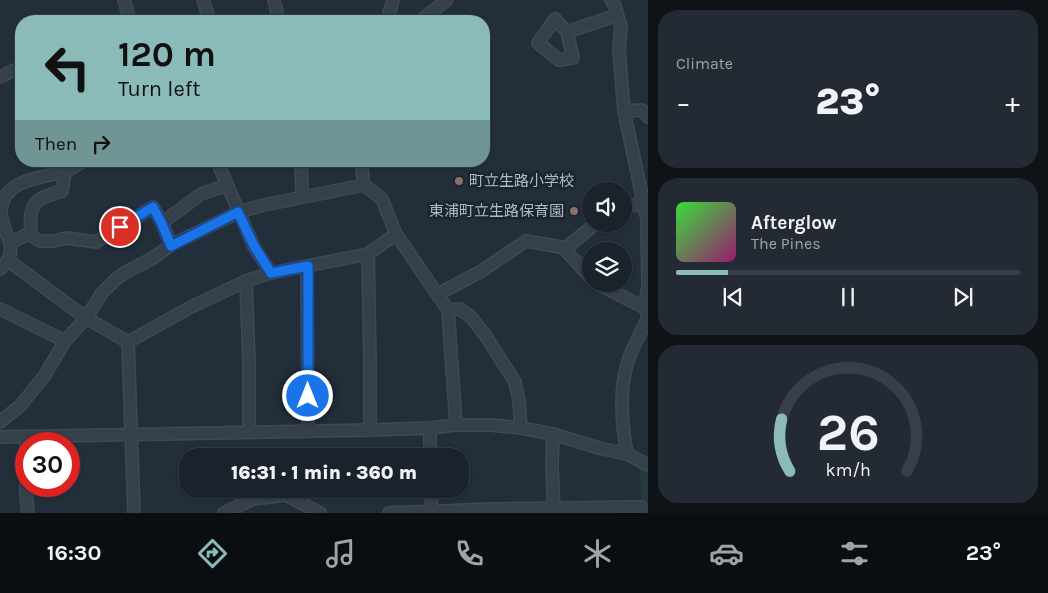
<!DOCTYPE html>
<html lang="en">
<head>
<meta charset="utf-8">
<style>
  :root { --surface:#1a222c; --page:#232a34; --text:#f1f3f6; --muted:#9fa4a9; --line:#383f48; --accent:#8bbbb9 }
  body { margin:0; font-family:Karla,"Noto Sans JP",sans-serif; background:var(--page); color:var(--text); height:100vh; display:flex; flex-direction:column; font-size:19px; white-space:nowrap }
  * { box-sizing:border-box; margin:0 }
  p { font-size:16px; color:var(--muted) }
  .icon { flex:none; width:28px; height:28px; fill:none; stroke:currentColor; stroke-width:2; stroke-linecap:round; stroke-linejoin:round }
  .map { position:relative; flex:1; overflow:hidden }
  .panel { display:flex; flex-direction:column; gap:10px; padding:10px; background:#0e1318; width:400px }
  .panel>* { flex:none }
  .top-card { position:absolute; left:15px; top:15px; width:475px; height:152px; border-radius:20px; box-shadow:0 1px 4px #0004,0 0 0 1px var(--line); background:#8bbbb9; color:#111; overflow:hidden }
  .buttons { position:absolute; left:582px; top:182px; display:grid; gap:10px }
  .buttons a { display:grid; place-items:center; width:50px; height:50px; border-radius:50%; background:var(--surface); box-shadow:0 1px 4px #0004,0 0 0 1px var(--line); font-size:25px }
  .speed { position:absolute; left:15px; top:432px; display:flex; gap:10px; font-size:25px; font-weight:700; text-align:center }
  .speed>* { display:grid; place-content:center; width:65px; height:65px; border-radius:50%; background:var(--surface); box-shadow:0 1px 4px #0004,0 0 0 1px var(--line); line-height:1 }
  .speed .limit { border:8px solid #d22; background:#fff; color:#111 }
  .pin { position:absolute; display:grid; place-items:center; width:42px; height:42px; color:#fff; margin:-21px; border:2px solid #fff; border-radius:50%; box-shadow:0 1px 5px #0007 }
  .me { position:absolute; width:55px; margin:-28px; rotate:0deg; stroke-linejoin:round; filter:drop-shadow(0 0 4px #0008) }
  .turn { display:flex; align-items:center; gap:18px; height:105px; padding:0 20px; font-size:22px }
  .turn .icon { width:65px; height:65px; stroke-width:2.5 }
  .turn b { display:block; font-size:35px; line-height:42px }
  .then { display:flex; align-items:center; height:48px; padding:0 20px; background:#0003; gap:10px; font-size:19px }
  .big { font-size:38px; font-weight:800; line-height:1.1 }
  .panel .card { flex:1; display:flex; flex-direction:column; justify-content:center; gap:8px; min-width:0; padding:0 18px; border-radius:20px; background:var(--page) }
  .panel .dial { align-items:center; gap:0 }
  .dial svg { height:130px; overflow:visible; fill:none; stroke:var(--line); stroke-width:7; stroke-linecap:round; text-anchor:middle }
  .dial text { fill:var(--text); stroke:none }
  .song { display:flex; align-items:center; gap:15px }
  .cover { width:60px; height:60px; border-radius:8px; background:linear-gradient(135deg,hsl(120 70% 55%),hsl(320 70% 35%)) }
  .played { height:5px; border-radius:2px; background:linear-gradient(90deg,var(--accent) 15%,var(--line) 15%) }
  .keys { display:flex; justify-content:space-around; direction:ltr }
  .heat { display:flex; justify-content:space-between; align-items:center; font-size:28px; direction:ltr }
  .trip { position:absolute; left:179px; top:448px; width:290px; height:50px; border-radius:20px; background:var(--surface); box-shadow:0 1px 4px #0004,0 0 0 1px var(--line); font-weight:800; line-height:50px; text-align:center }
  .tab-bar { display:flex; height:80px; justify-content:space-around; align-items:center; background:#0a0e12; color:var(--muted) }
  .tab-bar .icon { width:35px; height:35px }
  .tab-bar .current { color:var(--accent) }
  .tab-bar b { font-size:22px; color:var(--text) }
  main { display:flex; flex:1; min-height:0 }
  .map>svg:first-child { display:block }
  .green { fill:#243a3b }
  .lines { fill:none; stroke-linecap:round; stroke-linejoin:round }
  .minor-casing { stroke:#3f4953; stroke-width:14 }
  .minor { stroke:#36404a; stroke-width:11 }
  .route-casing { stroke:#114b97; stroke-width:12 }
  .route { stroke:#1a73e8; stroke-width:9 }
  .education-dot { fill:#8d6e63; stroke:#1b252f; stroke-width:2 }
  .labels { text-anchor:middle; stroke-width:5; stroke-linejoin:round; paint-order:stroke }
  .poi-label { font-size:15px; fill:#b1bbc6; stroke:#1b252f; text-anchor:start }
</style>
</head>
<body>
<main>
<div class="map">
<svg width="648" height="513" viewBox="0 0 648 513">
  <rect width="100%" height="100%" fill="#222e3a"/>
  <polygon class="green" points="640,464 648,470 648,513 641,507"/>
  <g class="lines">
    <g class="minor-casing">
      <g id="minor">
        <polyline points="124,0 130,21"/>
        <polyline points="203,0 210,21"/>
        <polyline points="274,0 279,21"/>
        <polyline points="611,0 615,6 621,27 619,50 624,111 647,219 648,285 645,308 648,316"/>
        <polyline points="387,21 393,0"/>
        <polyline points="420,21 447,0"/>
        <polyline points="567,32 573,58 559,60 538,43 555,19 567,32 617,15"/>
        <polyline points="0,77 21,67"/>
        <polyline points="624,111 642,110 648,117"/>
        <polyline points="217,161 254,247 271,273"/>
        <polyline points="301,161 302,197"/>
        <polyline points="361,161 364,185 382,199 396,234 448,310 456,425"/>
        <polyline points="624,208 644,202"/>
        <polyline points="28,234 40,241 54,241 66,238 96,242 153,207 162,223"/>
        <path d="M10,243C7,234 1,222 1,212C1,180 42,177 65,172"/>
        <polyline points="171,245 162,223 201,194 227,185"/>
        <polyline points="566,248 567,252 591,278"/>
        <polyline points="368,254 370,360 370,430"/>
        <polyline points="9,261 86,318 128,342"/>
        <polyline points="307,266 308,431"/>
        <path d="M0,269C9,261 12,255 10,243L28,234L31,229C28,201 38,198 62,191L65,172L84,161"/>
        <polyline points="246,281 249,362 249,432"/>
        <polyline points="598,284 645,308"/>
        <polyline points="438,294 480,272 526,241 566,248 595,224"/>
        <polyline points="0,309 65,341"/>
        <polyline points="448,310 460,309 471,317 485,335 515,382 519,401 521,428"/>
        <polyline points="128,342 191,307 246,281 271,273 368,254 396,234"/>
        <polyline points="128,342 134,513"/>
        <polyline points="0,422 21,405 45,375 65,341 86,318 102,293 116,279 126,272 153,258 171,245 239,212 264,205 364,185"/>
        <polyline points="430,428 430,456"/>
        <polyline points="553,434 552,465 554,513"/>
        <polyline points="26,436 26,493 28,513"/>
        <polyline points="0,437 370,430 430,428 456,425 491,425 521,428 553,434 599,448 627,454 648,465"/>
        <path d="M627,454C622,426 619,396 626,368C630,351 640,334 648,318"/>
        <polyline points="431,489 432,513"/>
        <polyline points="224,513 253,499 286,495 320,513"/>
        <polyline points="389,513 493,509 641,507 645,513"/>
      </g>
    </g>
    <use href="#minor" class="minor"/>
  </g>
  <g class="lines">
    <g class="route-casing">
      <polyline id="route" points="120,227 153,207 162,224 171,246 238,212 254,246 271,273 308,266 308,396"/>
    </g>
    <use href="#route" class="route"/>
  </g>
  <g class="education-dot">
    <circle cx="459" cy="181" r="5"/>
    <circle cx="574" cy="211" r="5"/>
  </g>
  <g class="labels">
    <g class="poi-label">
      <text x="469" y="186">町立生路小学校</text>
      <text x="564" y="216" text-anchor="end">東浦町立生路保育園</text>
    </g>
  </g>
</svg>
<div class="buttons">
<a><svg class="icon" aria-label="sound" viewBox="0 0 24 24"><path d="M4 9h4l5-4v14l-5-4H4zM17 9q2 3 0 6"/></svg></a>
<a><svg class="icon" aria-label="layers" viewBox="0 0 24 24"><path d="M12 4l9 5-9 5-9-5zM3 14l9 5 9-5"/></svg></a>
</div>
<div class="speed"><div class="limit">30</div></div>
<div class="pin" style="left:120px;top:227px;background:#d93025"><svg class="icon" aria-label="arrive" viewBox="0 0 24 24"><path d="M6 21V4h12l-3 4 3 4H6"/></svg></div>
<svg class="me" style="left:308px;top:396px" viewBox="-20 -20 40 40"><circle r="17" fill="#1a73e8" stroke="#fff" stroke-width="3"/><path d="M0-11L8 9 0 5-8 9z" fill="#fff"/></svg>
<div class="trip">16:31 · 1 min · 360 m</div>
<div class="top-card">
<div class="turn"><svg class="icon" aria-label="left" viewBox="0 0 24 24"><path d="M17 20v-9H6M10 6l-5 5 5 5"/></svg><div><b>120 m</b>Turn left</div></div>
<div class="then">Then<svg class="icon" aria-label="right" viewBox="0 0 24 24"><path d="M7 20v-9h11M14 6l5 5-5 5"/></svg></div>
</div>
</div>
<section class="panel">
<div class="card"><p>Climate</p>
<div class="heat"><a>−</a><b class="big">23°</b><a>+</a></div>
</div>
<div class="card">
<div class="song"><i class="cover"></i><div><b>Afterglow</b><p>The Pines</p></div></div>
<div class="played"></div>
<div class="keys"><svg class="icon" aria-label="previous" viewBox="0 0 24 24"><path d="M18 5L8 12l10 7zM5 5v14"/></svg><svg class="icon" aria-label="pause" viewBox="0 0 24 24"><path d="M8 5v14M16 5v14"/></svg><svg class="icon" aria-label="next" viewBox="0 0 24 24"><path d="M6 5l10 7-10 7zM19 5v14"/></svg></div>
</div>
<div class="card dial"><svg viewBox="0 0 100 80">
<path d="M14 69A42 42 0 1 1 86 69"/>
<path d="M14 69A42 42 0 0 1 9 37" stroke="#8bbbb9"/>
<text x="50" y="56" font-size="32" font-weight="700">26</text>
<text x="50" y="72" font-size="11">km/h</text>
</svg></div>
</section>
</main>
<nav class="tab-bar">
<b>16:30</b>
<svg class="icon current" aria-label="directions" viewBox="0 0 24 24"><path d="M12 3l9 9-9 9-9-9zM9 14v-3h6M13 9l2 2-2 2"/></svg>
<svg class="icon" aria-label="music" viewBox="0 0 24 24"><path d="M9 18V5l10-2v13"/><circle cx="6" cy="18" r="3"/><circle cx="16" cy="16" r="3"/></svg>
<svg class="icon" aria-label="phone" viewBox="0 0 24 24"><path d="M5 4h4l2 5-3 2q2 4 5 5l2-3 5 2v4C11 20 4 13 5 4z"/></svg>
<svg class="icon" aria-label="climate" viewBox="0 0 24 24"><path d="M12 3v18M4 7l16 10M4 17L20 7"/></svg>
<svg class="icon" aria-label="car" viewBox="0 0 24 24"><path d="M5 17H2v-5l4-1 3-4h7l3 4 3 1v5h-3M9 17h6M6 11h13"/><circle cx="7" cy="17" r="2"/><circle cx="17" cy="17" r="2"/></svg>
<svg class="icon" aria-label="filters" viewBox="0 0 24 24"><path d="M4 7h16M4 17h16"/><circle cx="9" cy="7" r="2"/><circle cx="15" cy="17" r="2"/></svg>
<b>23°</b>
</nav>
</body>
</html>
